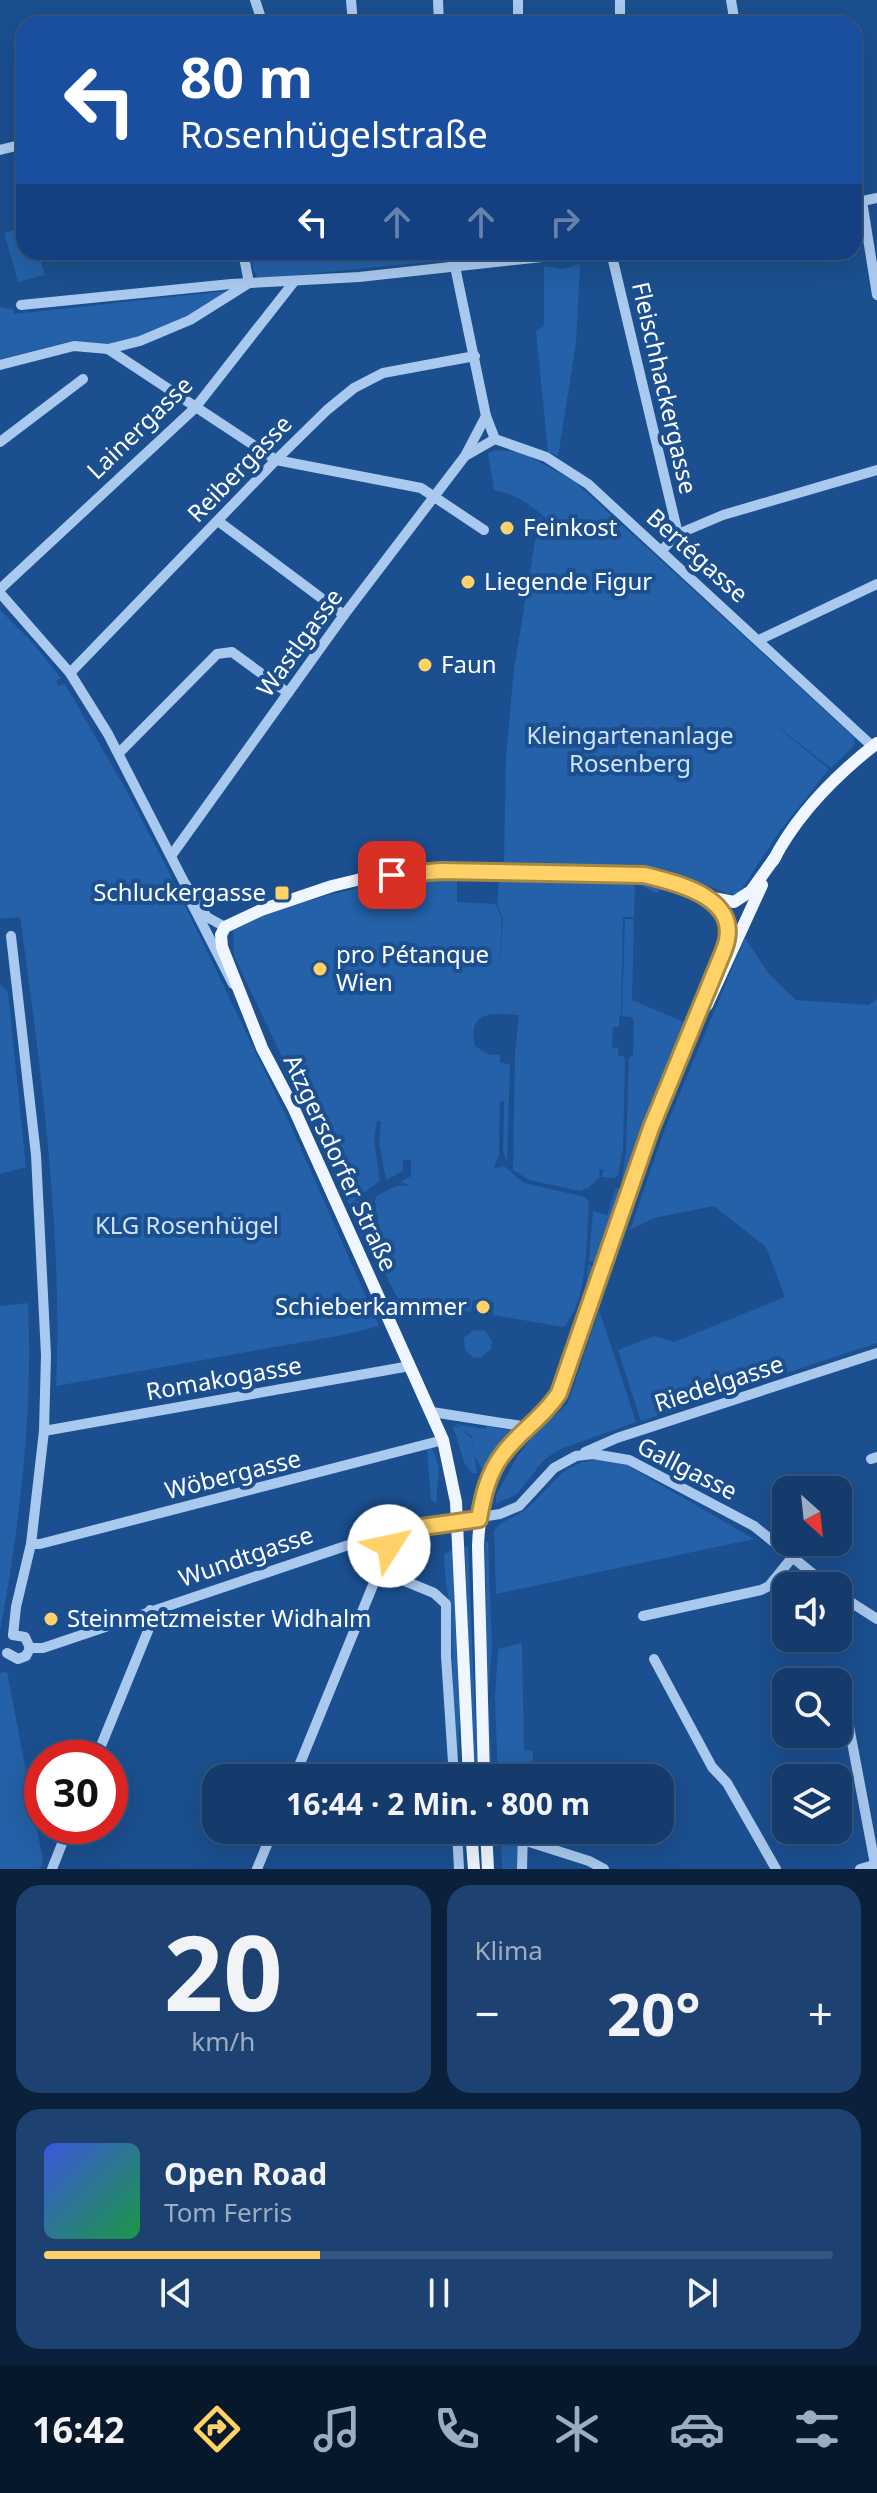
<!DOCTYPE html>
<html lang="de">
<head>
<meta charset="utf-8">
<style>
  :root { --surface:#143b6b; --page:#1d4271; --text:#f1f3f6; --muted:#9dadc1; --line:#33557e; --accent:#ffd166 }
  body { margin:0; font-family:"Noto Sans",sans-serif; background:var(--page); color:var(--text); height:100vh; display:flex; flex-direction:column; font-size:30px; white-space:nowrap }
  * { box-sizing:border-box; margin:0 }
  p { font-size:26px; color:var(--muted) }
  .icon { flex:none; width:44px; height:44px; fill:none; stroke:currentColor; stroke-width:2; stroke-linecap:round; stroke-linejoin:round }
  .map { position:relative; height:1869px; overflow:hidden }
  .panel { display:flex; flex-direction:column; gap:16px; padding:16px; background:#0b203b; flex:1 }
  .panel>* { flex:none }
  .top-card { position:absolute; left:16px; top:16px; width:846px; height:244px; border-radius:24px; box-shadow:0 8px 32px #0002,0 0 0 2px var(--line); background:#1a4fa0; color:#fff; overflow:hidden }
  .needle { width:52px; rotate:153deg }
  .buttons { position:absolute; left:772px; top:1476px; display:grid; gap:16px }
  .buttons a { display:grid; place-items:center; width:80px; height:80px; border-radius:16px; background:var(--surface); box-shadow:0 8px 32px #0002,0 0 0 2px var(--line); font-size:40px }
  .speed { position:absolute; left:24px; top:1740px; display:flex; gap:16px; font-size:40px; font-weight:700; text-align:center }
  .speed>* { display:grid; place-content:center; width:104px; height:104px; border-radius:50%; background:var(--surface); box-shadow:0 8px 32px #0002,0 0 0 2px var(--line); line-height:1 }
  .speed .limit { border:12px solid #d22; background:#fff; color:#111 }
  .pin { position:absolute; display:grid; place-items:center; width:68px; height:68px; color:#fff; margin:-34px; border-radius:16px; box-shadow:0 4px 12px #0006 }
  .me { position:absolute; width:88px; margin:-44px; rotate:55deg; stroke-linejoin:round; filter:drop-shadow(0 0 6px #0008) }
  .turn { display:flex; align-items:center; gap:28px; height:168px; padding:0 32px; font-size:36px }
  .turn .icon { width:104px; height:104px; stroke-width:2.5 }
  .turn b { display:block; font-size:56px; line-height:68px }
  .lanes { display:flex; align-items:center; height:76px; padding:0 32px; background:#0003; justify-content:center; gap:40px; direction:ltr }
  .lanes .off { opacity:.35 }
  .big { font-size:60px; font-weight:700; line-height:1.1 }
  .panel .tile { flex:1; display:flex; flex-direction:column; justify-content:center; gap:12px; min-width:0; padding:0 28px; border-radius:24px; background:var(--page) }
  .panel .dial { align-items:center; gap:0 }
  .dial b { font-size:104px; line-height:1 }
  .song { display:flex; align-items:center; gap:24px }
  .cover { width:96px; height:96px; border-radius:12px; background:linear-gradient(135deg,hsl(230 70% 55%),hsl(140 70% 35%)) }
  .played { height:8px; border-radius:4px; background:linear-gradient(90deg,var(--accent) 35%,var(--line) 35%) }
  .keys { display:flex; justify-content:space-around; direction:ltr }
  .heat { display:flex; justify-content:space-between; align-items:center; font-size:44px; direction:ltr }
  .panel .tiles { flex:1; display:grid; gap:16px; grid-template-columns:1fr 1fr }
  .tile:last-child { grid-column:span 2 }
  .trip { position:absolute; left:202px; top:1764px; width:472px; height:80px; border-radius:24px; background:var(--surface); box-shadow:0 8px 32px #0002,0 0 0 2px var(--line); font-weight:700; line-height:80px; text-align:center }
  .tab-bar { display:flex; height:128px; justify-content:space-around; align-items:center; background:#08182b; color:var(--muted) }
  .tab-bar .icon { width:56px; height:56px }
  .tab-bar .on { color:var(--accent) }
  .tab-bar b { font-size:36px; color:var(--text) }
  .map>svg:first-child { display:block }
  .green { fill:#2461a8 }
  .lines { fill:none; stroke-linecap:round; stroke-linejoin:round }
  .minor { stroke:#a9c9ee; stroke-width:10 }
  .major { stroke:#f0f6ff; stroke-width:12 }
  .route-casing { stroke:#a68842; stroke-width:20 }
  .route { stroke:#ffd166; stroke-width:14 }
  .poi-dot { fill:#ffd166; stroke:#1b4f8f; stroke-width:3 }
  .labels { text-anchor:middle; stroke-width:8; stroke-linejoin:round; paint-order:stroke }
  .street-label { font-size:24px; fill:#fff; stroke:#1b4f8f }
  .poi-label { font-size:24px; fill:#fff; stroke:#1b4f8f; text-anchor:start }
  .park-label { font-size:24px; fill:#cfe3fa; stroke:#1b4f8f }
</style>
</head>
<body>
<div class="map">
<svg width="877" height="1869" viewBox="0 0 877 1869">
  <rect width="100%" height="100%" fill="#1b4f8f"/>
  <g class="green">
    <polygon points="24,227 24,252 38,252 45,275 18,282 4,233"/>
    <polygon points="269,252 446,252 447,260 259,279 254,272 251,257"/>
    <polygon points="580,264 576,343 558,456 548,452 536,331 544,326 544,266 563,269"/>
    <polygon points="236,290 189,317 141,338 111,344 68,342 0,359 0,307 13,309 14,314"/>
    <path d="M496,450L523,453L574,481L855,738L854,746L831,768L764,716L829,769L780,831L739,893L729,894L670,871L647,867L504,862L506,756L514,669L539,517L553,524C532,507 522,496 494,490L488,453Z"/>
    <path d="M0,610L30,640L61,678L56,681L58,686L65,684L130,797L168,870L291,1126L379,1326L343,1335L56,1386C63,1235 41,1068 20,917L0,919Z"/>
    <path d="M461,877L457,881V902L496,904L502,919L500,973L503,918L497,904L499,881L469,880V878L634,882L666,887L656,893L635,883L634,917H623L621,1016H619V1027H613L612,1047L618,1048V1055L624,1057L625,1060L623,1148L618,1175L614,1178L601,1177L604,1170L599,1169L600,1177L588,1188L580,1191L529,1180L513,1170L515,1053L519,1015C493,1013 467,1010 475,1046L490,1055H500V1063L510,1064L507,1162L503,1151L504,1101H500L499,1156L493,1169L504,1166L524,1183L585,1197L589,1202C586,1236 589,1303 563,1327L493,1315L494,1302L473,1300L471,1312L400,1303L386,1276L375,1201L376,1196L396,1186L410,1185L400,1182L411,1176V1160H403V1171L386,1180L379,1142L381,1121H377L374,1140L380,1181L353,1201H366L372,1209L380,1275L314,1124L234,956L233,926C311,898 376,878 461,877Z"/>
    <polygon points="625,919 634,919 632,1000 684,1022 644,1122 624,1182 622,1180 626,1151 629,1059 633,1055 634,1020 631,1017 622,1016"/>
    <polygon points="745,938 769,974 796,1000 868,1005 877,999 877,1343 641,1421 618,1350 654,1336 674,1342 785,1297 766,1247 714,1206 654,1218 630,1230 664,1131"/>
    <polygon points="0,984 8,992 26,1167 0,1174"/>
    <polygon points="616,1188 622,1190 573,1332 571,1331 586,1292 588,1264 593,1266 594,1263 589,1261 593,1211 607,1215"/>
    <path d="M28,1303C33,1413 20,1523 0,1631V1306Z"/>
    <polygon points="599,1310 636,1422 558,1450 544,1460 517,1494 496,1504 496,1495 517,1457 531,1438 568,1403"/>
    <polygon points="473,1330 485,1331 492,1341 491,1349 482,1357 474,1358 465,1350 464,1338"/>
    <polygon points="455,1424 486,1429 487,1426 512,1431 491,1455 482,1469 474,1455 472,1436"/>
    <polygon points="453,1426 461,1428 472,1439 477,1473 472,1473 464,1462"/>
    <path d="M432,1448C445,1474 435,1479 437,1504L431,1500L427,1449Z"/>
    <path d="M602,1459L618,1460L754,1539L496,1594L494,1531C500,1520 515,1518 525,1510C556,1485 557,1463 602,1459Z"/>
    <path d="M488,1542L492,1645L488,1696L492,1778H488C485,1699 487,1621 485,1543Z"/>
    <polygon points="468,1546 478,1778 473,1778 465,1547"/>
    <path d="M456,1548L460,1706L458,1759L454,1724L451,1609C446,1587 445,1577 444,1554Z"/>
    <polygon points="522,1643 524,1750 533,1751 532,1778 498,1778 495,1698 498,1649"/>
    <polygon points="7,1672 43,1861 40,1869 0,1869 0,1673"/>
    <polygon points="501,1830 521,1830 521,1869 502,1869"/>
  </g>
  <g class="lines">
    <g class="minor">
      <polyline points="255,0 263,24"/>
      <polyline points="351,0 353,24"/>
      <polyline points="438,0 439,24"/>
      <polyline points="620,0 620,24"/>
      <polyline points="731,0 735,24"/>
      <polyline points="518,24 518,0"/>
      <polyline points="0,150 24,144"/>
      <polyline points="862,201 877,295"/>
      <polyline points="854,203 877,198"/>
      <polyline points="452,252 486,416 495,439 546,457 588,484 872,746"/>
      <polyline points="611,252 678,534"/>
      <polyline points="21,305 231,284 359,277 589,252"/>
      <polyline points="108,349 276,460 421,488 484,530"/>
      <polyline points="0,365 74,346 108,349 140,341 190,320 249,283 243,252"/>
      <polyline points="0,442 83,379"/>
      <polyline points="467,455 495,439"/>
      <polyline points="218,521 344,615"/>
      <polyline points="661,551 678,534 723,515 877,470"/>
      <polyline points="0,589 195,408 293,283"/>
      <polyline points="0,593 70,673 108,734 184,882 207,917 225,927"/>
      <polyline points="759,640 877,584"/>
      <polyline points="70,673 276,460 327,410 354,388 383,373 475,356"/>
      <polyline points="119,753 217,654 232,652 288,693"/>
      <polyline points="171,856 344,615 465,456 486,416"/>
      <polyline points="191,902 233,984"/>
      <polyline points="11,936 36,1155 46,1355 44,1431 31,1544 16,1607 13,1635"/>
      <polyline points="432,1412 528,1427"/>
      <polyline points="44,1431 410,1366"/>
      <polyline points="585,1452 617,1438 877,1353"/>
      <polyline points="871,1459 877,1457"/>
      <polyline points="31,1544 40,1544 443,1440"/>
      <polyline points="378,1570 434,1593 446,1604 446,1656 454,1778"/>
      <polyline points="838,1594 877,1619"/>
      <polyline points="643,1616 761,1590 769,1586 791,1559"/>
      <polyline points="13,1635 25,1637 30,1648"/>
      <polyline points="30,1648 43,1648 387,1532 500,1514 519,1506 554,1468 576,1456 593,1454 629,1460 754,1526 828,1586"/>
      <polyline points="7,1653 18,1659 26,1656 30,1648"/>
      <polyline points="654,1659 712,1767 727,1783 776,1869"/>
      <polyline points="844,1700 875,1864"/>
      <polyline points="96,1758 152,1621 150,1610"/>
      <polyline points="294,1778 389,1546 387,1532"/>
      <polyline points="457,1830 459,1869"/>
      <polyline points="523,1840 589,1861 604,1869"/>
      <polyline points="52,1869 69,1826"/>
      <polyline points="257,1869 273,1830"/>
      <polyline points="522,1869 523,1830"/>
      <polyline points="860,1869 877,1864"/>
    </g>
    <g class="major">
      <path d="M773,861C797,814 836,775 877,743"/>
      <path d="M710,899C724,915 733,928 725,950"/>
      <polyline points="469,1778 456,1502 443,1440 294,1109 262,1048 222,947 221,935 225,927 261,910 332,886 361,879 424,871 631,874 677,883 708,897 734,902 751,891 776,856"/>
      <path d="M484,1778L478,1546C480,1495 490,1467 526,1430C538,1417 550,1408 559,1393L651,1128L700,1012L707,1005L762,885"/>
      <polyline points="471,1830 474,1869"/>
      <polyline points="486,1830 488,1869"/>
    </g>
  </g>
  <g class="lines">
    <g class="route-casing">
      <path id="route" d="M389,1546L387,1532L479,1519C483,1496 488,1473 503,1454C519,1432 544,1417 559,1393L651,1128L724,950C744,899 681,884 644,875L441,871L392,875"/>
    </g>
    <use href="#route" class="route"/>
  </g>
  <g class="poi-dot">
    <circle cx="507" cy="528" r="8"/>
    <circle cx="468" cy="582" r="8"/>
    <circle cx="425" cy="665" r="8"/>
    <rect x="274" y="885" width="16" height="16" rx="4"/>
    <circle cx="320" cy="969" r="8"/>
    <circle cx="483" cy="1307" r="8"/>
    <circle cx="51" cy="1619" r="8"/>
  </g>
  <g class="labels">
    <g class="street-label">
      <text transform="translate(664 388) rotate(77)" y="8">Fleischhackergasse</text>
      <text transform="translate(140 428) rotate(-44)" y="8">Lainergasse</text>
      <text transform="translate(240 469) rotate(-46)" y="8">Reibergasse</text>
      <text transform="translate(697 556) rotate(42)" y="8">Bertégasse</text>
      <text transform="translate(300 643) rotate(-54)" y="8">Wastlgasse</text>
      <text transform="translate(340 1163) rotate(65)" y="8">Atzgersdorfer Straße</text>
      <text transform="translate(224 1379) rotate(-10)" y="8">Romakogasse</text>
      <text transform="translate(719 1384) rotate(-18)" y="8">Riedelgasse</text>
      <text transform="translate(687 1469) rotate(27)" y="8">Gallgasse</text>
      <text transform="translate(233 1475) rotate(-14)" y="8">Wöbergasse</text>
      <text transform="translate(246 1557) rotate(-19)" y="8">Wundtgasse</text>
    </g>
    <g class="poi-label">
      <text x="523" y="536">Feinkost</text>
      <text x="484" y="590">Liegende Figur</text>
      <text x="441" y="673">Faun</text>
      <text x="266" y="901" text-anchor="end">Schluckergasse</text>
      <text x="336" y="963">pro Pétanque<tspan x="336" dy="28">Wien</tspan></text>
      <text x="467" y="1315" text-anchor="end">Schieberkammer</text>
      <text x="67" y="1627">Steinmetzmeister Widhalm</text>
    </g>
    <g class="park-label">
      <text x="630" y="744">Kleingartenanlage<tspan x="630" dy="28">Rosenberg</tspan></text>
      <text x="187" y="1234">KLG Rosenhügel</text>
    </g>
  </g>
</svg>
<div class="buttons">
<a><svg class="needle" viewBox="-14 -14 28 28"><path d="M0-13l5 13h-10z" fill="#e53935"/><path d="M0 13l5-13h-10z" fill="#9dadc1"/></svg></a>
<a><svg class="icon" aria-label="sound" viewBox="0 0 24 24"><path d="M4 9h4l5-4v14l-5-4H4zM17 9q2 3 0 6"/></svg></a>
<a><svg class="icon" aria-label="search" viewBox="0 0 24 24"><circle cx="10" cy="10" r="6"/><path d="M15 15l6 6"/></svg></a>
<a><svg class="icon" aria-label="layers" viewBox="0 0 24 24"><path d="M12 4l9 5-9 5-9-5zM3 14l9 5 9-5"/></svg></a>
</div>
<div class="speed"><div class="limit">30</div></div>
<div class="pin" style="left:392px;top:875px;background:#d93025"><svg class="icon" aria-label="arrive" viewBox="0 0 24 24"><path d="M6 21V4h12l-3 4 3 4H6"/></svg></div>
<svg class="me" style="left:389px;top:1546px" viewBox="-20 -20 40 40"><circle r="19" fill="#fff"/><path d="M0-13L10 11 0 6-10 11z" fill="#ffd166"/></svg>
<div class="trip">16:44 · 2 Min. · 800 m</div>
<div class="top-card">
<div class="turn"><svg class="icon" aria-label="left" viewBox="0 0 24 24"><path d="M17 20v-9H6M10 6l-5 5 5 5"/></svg><div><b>80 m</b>Rosenhügelstraße</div></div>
<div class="lanes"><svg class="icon" aria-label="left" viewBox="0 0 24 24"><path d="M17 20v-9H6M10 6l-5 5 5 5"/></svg><svg class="icon off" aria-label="ahead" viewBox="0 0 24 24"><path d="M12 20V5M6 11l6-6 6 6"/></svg><svg class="icon off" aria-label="ahead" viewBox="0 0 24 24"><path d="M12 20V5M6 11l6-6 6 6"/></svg><svg class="icon off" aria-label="right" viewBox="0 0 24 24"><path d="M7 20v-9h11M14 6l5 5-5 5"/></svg></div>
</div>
</div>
<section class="panel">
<div class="tiles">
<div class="tile dial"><b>20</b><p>km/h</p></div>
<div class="tile"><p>Klima</p>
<div class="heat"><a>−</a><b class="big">20°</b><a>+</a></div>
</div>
<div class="tile">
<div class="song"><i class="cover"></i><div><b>Open Road</b><p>Tom Ferris</p></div></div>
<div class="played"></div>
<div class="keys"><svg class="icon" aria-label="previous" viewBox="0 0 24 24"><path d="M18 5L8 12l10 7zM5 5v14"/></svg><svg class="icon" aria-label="pause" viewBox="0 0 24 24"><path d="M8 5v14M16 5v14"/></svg><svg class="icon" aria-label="next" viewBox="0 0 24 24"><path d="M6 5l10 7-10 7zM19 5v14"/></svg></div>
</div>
</div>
</section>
<nav class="tab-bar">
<b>16:42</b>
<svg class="icon on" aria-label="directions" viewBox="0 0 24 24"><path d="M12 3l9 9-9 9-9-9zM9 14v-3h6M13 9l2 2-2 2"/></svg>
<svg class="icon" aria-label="music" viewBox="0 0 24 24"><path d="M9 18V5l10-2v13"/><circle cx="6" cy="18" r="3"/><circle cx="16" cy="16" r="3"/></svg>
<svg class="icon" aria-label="phone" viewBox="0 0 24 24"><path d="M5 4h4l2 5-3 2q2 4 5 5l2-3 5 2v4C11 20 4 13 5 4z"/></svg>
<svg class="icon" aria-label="climate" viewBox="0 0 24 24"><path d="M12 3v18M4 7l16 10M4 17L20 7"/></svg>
<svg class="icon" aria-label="car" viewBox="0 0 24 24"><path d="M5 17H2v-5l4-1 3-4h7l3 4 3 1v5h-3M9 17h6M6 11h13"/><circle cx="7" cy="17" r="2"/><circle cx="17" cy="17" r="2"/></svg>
<svg class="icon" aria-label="filters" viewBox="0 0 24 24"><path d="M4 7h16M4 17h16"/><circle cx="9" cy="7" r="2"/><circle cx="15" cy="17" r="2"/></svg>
</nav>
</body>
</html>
